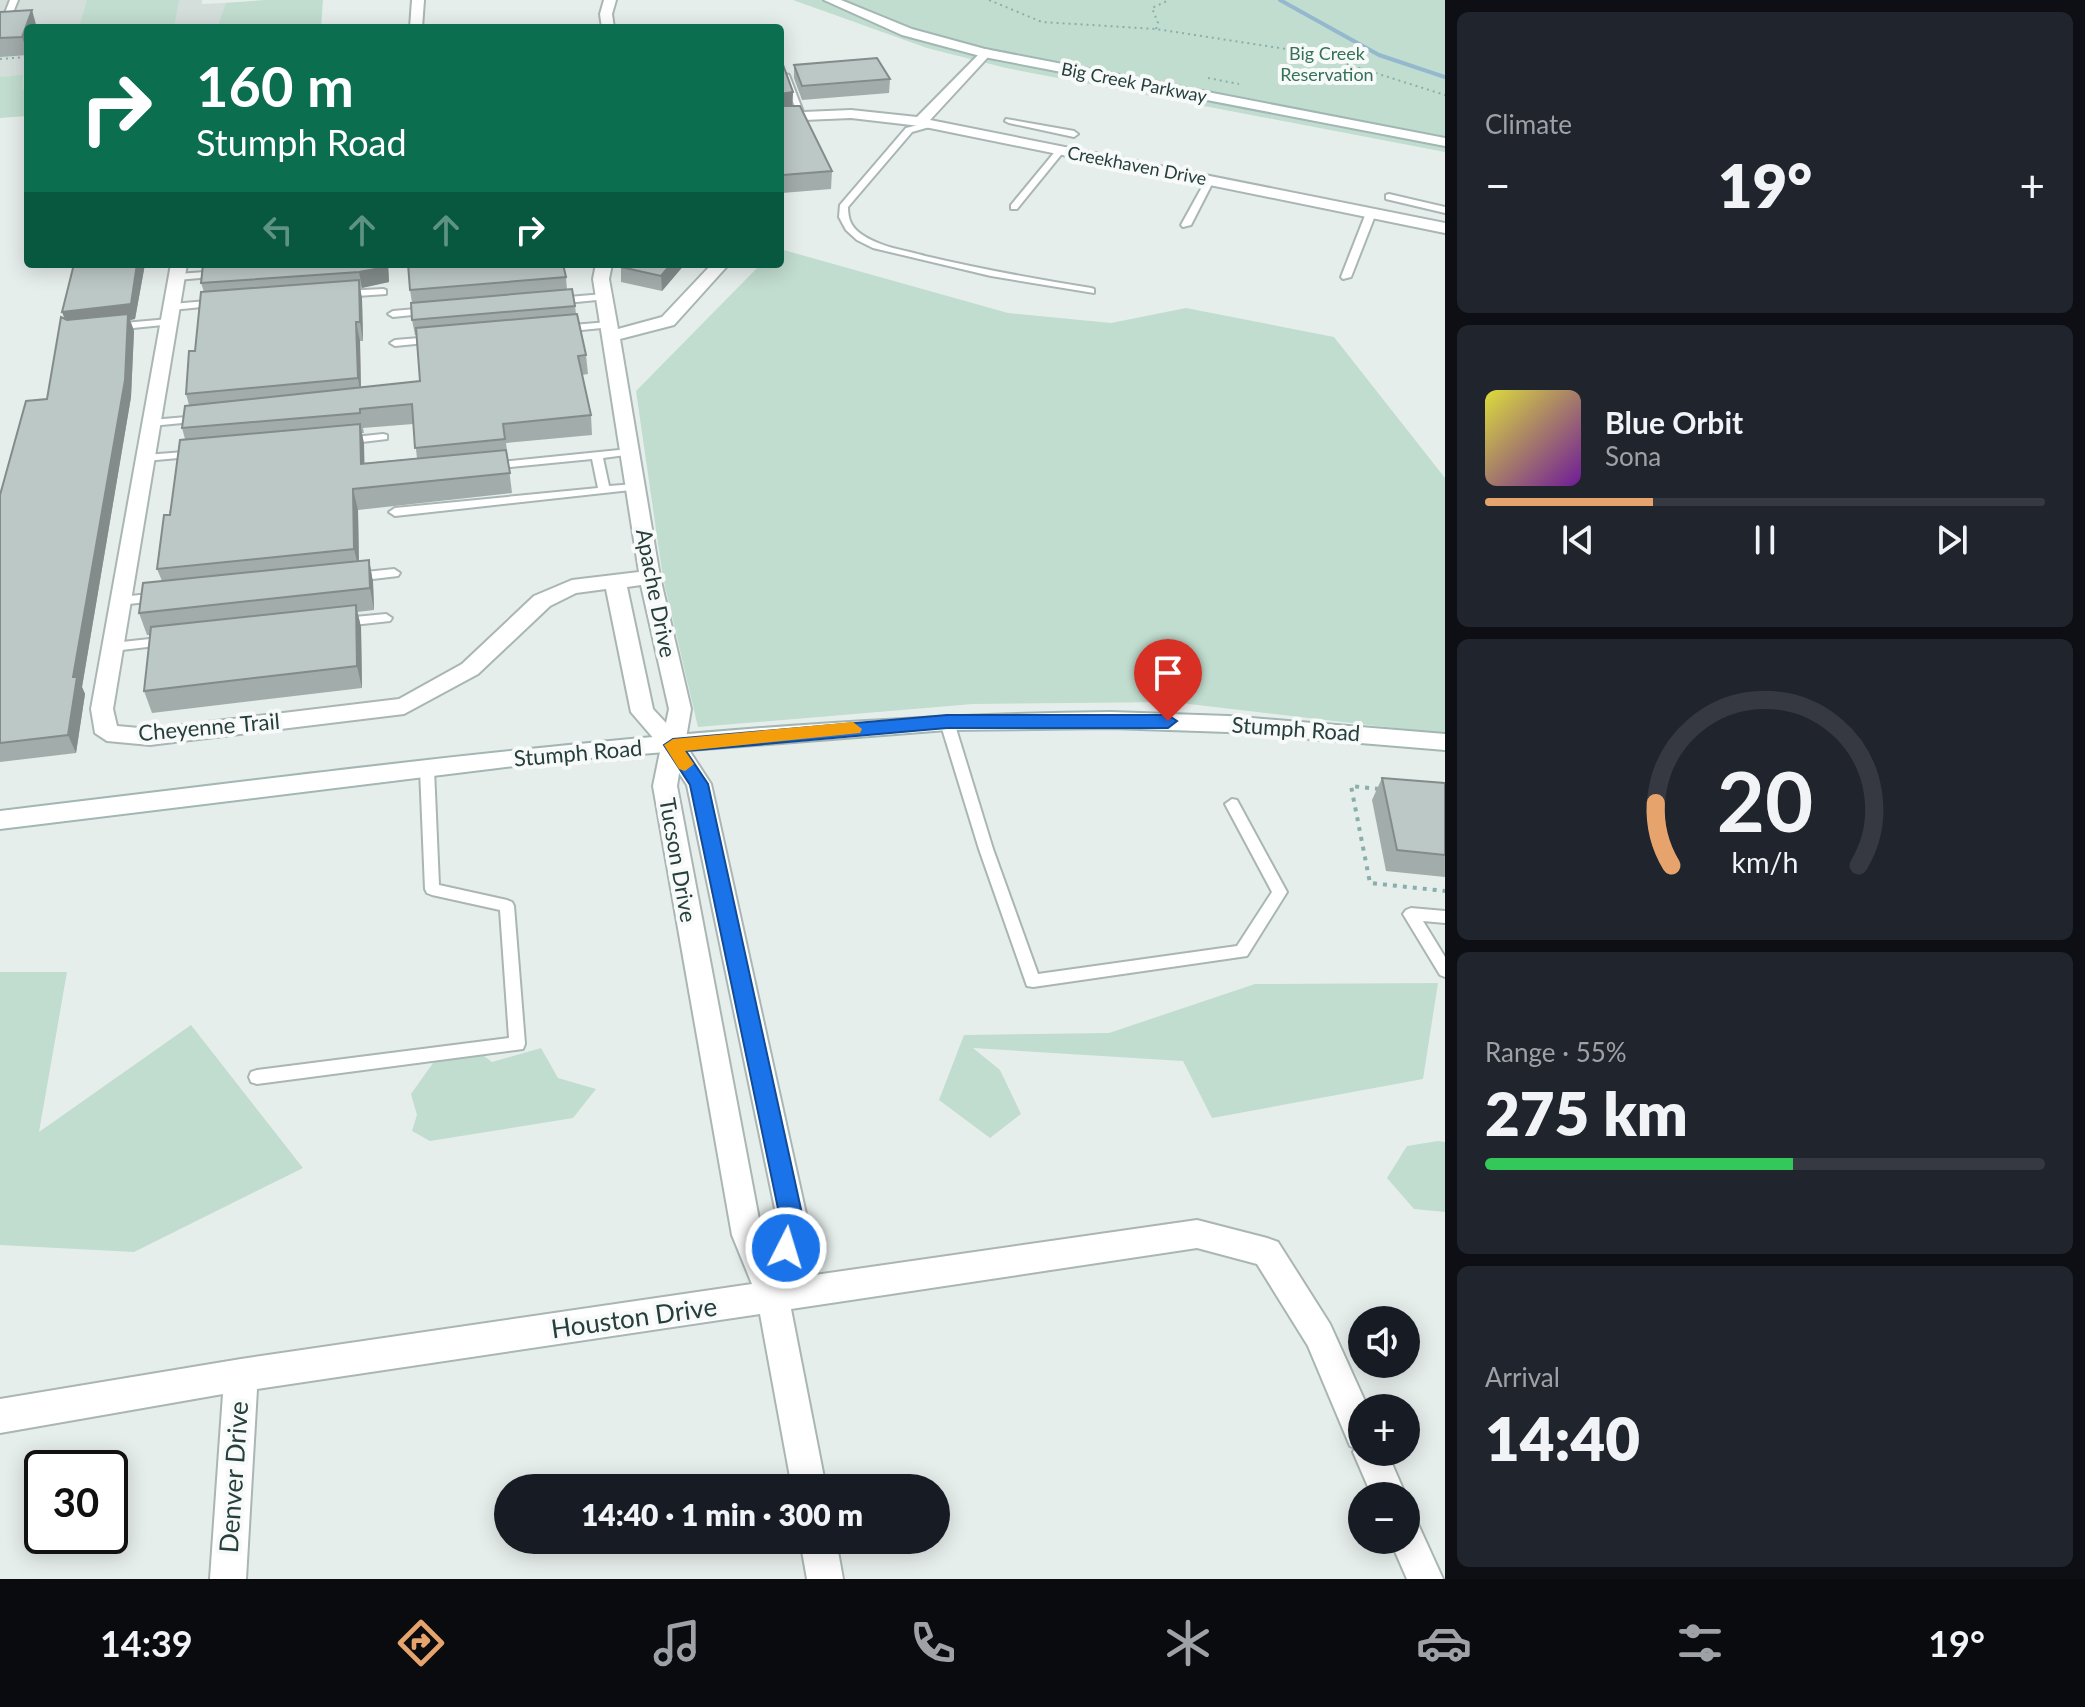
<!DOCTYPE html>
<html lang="en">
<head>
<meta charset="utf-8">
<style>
  :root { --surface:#171b24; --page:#20242c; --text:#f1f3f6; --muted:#9ea1a6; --line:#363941; --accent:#e6a46c }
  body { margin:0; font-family:Lato,sans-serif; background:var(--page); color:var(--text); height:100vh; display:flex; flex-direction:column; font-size:30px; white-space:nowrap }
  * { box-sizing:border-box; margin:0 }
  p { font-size:26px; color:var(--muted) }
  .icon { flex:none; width:44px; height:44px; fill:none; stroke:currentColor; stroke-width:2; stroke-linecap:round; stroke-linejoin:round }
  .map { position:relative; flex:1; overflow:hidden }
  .side { display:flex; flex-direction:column; gap:12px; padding:12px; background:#0d0f14; width:640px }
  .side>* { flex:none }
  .banner { position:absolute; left:24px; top:24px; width:760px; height:244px; border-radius:8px; box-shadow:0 4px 20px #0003; background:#0b6e4f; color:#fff; overflow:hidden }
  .tools { position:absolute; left:1348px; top:1306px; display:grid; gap:16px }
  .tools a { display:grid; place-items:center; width:72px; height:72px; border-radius:50%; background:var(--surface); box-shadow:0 4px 20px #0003; font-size:40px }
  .speed { position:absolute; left:24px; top:1450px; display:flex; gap:16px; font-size:40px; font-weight:700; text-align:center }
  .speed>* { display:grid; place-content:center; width:104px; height:104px; border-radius:50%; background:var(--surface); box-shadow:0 4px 20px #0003; line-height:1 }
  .speed .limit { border:4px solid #111; border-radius:12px; background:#fff; color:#111 }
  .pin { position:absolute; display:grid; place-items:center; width:68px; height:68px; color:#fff; margin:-82px -34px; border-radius:50% 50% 50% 0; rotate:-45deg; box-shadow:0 0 8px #0007 }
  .pin .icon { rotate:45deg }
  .me { position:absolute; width:88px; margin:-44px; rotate:5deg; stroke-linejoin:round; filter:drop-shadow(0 0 6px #0008) }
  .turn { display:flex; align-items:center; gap:28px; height:168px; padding:0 40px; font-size:36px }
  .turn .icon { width:104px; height:104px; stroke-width:2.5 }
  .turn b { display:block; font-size:56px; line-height:68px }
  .lanes { display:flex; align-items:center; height:76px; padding:0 40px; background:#0003; justify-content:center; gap:40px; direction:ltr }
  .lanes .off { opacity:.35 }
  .big { font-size:60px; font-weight:800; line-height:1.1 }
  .side .card { flex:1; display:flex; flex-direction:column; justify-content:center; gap:12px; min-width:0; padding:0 28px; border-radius:12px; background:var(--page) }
  .side .dial { align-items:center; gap:0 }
  .dial svg { height:208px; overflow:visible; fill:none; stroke:var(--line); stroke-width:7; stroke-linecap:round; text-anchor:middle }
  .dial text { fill:var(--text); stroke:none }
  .song { display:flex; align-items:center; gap:24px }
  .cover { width:96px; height:96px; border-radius:12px; background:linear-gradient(135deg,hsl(60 70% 55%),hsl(280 70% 35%)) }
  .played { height:8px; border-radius:4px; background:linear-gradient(90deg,var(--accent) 30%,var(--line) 30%) }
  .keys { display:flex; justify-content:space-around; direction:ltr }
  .heat { display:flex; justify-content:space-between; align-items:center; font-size:44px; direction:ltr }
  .charge { height:12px; border-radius:6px; background:linear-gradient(90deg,#34c759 55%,var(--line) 0) }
  .trip { position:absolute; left:494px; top:1474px; width:456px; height:80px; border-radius:40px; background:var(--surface); box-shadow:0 4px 20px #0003; font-weight:800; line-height:80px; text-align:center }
  .dock { display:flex; height:128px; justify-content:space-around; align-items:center; background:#090b0e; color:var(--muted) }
  .dock .icon { width:56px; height:56px }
  .dock .current { color:var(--accent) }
  .dock b { font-size:36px; color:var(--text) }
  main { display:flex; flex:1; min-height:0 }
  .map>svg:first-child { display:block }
  .built { fill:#d4dedb }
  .green { fill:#c1ddcf }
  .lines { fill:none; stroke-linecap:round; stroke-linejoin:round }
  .stream { stroke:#94b8cd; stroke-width:4 }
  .lane-casing { stroke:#a9b6b4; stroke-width:4 }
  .street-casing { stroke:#a9b6b4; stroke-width:4 }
  .secondary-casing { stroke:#a2b6b3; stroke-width:4 }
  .path-far1 { stroke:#89afab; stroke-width:2; stroke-dasharray:2 4; stroke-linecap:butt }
  .path { stroke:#89afab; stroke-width:4; stroke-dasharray:4 6; stroke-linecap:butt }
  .lane { fill:#fff; fill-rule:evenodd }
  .street { fill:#fff; fill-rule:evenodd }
  .secondary { fill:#fff; fill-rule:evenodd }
  .wall { fill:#a2acaa; fill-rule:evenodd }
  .shaded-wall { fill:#848c8b }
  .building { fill:#bcc8c6; stroke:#848c8b; stroke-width:2 }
  .route { fill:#1a73e8; stroke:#114b97; stroke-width:2 }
  .slow { fill:#f59e0b }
  .labels { text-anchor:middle; stroke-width:8; stroke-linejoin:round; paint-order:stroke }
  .far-park-label { font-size:18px; fill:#34725a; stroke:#f7faf9 }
  .far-street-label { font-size:18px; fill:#263f3d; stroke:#f7faf9 }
  .street-label { font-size:22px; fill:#263f3d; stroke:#f7faf9 }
  .near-street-label { font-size:26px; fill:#263f3d; stroke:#f7faf9 }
</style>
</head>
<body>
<main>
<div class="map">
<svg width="1445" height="1579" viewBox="0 0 1445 1579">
  <rect width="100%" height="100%" fill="#e6eeec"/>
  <polygon class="built" points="0,0 202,0 202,4 289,0 281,28 28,28 28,109 0,112"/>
  <g class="green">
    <polygon points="87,0 179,0 174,28 79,28"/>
    <polygon points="265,0 323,0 321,28 217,28 226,3"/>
    <polygon points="793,0 1445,0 1445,152 1006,68 927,48"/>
    <polygon points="23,75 22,89 28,91 28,116 0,118 0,77"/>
    <polygon points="780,249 1008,313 1111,323 1186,308 1334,337 1445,478 1445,734 1172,702 973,704 698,727 663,578 636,391 761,264 780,264"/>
    <polygon points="0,972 67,972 39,1132 191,1025 303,1168 134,1252 0,1245"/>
    <polygon points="1438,983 1423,1079 1212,1118 1183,1061 973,1048 1000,1070 1021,1114 990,1138 939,1100 964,1035 1109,1033 1255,984"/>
    <polygon points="471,1046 492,1062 541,1048 558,1078 596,1089 573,1118 430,1141 412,1131 417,1115 411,1094 433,1063"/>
    <polygon points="1438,1141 1445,1142 1445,1212 1414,1209 1387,1178 1407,1146"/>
  </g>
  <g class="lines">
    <polyline class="stream" points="1280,0 1379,55 1445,77"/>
    <g class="lane-casing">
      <g id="lane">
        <polygon points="10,0 18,0 12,15 0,18 0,14 5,13"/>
        <polygon points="782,73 789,75 805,117 798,115"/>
        <polygon points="1006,119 1074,131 1078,134 1074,137 1009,123 1005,121"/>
        <path d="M930,122H933V126L912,132L848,207C848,219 851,227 861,234C879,247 904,250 925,256C980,269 1035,279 1091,288L1094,289V293L991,276L873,248L857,240L846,230L839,217L840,205L906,128Z"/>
        <polygon points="1058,148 1065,150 1017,209 1011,209 1011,205"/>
        <polygon points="1207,178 1214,180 1191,225 1183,227 1181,225"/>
        <polygon points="1389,194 1445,207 1445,213 1386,199 1386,195"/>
        <polygon points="1371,210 1376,213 1351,277 1343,279 1341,277 1366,213"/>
        <polygon points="220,271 223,272 223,276 177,280 172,277 177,274"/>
        <polygon points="383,289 386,290 386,294 343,297 338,294 343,291"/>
        <polygon points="604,294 609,297 607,299 556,304 551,301 556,298"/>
        <polygon points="219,300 224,303 222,305 172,310 167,307 172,304"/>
        <polygon points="428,308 432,309 432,313 393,317 388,314 393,311"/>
        <polygon points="169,319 174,322 173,324 113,330 108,327 113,324"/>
        <polygon points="608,322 613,325 612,327 561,332 556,329 561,326"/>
        <polygon points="432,337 437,340 436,342 395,346 390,343 395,340"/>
        <polygon points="199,416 204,419 203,421 151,426 146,423 151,420"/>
        <polygon points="383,434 387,435 387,439 345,444 339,441 345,438"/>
        <polygon points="629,449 635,452 633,454 603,458 609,486 636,484 640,485 640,489 395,516 389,512 395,508 598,488 592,459 491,469 485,466 491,463"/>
        <polygon points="197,451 203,454 201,456 145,461 139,458 145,455"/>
        <polygon points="394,569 400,573 398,576 356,581 350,577 356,573"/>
        <polygon points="160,593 164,594 166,597 164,600 120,605 114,601 120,597"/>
        <polygon points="386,614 392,618 390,621 344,626 338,622 344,618"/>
        <polygon points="168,637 173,638 174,641 173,644 113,651 107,647 113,643"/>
        <polygon points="947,717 954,722 993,849 1038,974 1237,946 1272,892 1225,804 1232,799 1237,800 1287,892 1247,956 1033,987 1027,986 979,849 940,722"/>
        <polygon points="427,764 434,769 439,885 507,900 512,902 514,906 525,1044 523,1049 257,1084 251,1082 249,1077 251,1072 257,1070 509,1038 500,910 432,895 427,893 425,889 420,769"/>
        <polygon points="1411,908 1445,911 1445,923 1423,921 1445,957 1445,977 1440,975 1403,914 1406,910"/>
      </g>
    </g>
    <g class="street-casing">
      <g id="street">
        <polygon points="412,0 424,0 422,28 410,28"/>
        <polygon points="604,0 616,0 612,14 614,28 602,28 600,14"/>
        <polygon points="984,49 989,50 989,56 930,120 1445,223 1445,233 920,126 851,118 780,121 780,113 851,110 917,117"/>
        <path d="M171,264H187L113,709L117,726L150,729L399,699L462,664L534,596L572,580L639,572L593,279L596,264H612L609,279L618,329L662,317L712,264H729L674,325L620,339L660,577L691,709L685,744L711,784L808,1223L794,1278L1197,1220L1267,1238L1278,1242L1330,1324L1368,1408H1362V1452H1387L1406,1496H1372L1353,1452L1355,1448L1350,1446L1308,1346L1257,1264L1197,1248L791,1309L826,1488H792L760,1314L257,1389L246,1579H210L223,1394L0,1433V1399L241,1359L752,1284L732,1235L653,786L661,747L631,712L606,589L576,593L550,606L478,674L404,714L150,745L107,741L95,733L91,709ZM641,585L669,709L666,723L653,709L627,587ZM679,773L687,785L778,1223L770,1252L762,1235L677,786Z"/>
        <polygon points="1406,1519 1418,1524 1443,1579 1407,1579 1390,1540 1406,1540"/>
        <polygon points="800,1540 836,1540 843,1579 807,1579"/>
      </g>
    </g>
    <g class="secondary-casing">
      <g id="secondary">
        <polygon points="824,0 841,0 912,29 985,49 1445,138 1445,146 984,57 902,35"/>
        <path d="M1111,712L1228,716L1445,734V750L1228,732L1111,728L947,730L564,760L0,829V811C369,767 738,716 1111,712Z"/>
      </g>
    </g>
    <g class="path-far1">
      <polyline points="989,0 1042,22 1156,29 1312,53 1445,95"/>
      <polyline points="1156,29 1158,23 1152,8 1169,0"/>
      <polyline points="0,59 27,57"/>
      <polyline points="1208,78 1239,84"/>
    </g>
    <polyline class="path" points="1379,789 1351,786 1370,883 1445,891"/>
    <use href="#lane" class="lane"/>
    <use href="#street" class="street"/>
    <use href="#secondary" class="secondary"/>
  </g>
  <g class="wall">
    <polygon points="0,12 37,28 28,55 0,57"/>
    <polygon points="780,63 793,92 792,106 832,171 831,189 782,193 780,188"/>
    <polygon points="794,65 890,79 889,93 802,100 794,78"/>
    <polygon points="74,264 145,264 135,319 130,320 134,331 131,397 82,687 85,694 76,753 0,762 0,495 47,399 65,319"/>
    <path d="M217,264H388L389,282L360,288L362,299L363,341H360L361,387L420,381L416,335H415L412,320V303L410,290L566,277L567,290L575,306L576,314L586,355L588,374L582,375L591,415L592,435L506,443L512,493L358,510L359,561L369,560L373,582L374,610L357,612L361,627L362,688L152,713L144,691L150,635H147L139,613L162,581L157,569L185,439L182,428L189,405L186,394L195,351L204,292L201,283ZM413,424L417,458L364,463V444L362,433H364L363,428Z"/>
    <polygon points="623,264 685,264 662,291 621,282 621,267"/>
    <polygon points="1382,778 1445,783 1445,877 1386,871 1372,800"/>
  </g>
  <g class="shaded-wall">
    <polygon points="32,10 37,28 28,28 28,55 22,37"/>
    <polygon points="793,92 792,109 780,111 780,94"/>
    <polygon points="137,264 145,264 135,319 130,320 134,331 131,397 82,687 85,694 76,753 68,735 73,677 68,328 62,312"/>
    <polygon points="388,264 389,282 362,288 359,272"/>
    <polygon points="671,264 685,264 662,291 661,276"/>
    <polygon points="359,280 362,299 363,341 360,322"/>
    <polygon points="356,322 360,341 361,397 358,378"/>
    <polygon points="360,424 364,444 365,484 361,464"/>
    <polygon points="353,489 358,510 359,570 354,549"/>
    <polygon points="369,560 373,582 374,610 370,588"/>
    <polygon points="356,605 361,627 362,688 357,666"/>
  </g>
  <g class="building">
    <polygon points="32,10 22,37 0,38 0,12"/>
    <polygon points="877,58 890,79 802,86 794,65"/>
    <polygon points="782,62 793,92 780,94 780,63"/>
    <polygon points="780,106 800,106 832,171 783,175 780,169"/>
    <polygon points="74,264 137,264 131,304 62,312"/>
    <polygon points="222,264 386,264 386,267 359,272 201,283 203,265"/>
    <polygon points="408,264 563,264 566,277 410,290"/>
    <polygon points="623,264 671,264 661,276 621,267"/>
    <polygon points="359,280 360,322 356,322 358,378 186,394 189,351 195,351 201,292"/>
    <polygon points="572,289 575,306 412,320 411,303"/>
    <polygon points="128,314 125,380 73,677 77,677 68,735 0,743 0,495 26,401 47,399 61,317 67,320"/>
    <polygon points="577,314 586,355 578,356 591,415 503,424 505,439 415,448 412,404 360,409 360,413 182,428 185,406 420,381 416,328"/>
    <polygon points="360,424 361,464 506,450 510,473 353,489 354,549 157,569 164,515 170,515 180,440"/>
    <polygon points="369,560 370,588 139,613 143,583"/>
    <polygon points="356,605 357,666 144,691 151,627"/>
    <polygon points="1382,778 1445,783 1445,855 1397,850"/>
  </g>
  <polygon class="route" points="947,715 1168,715 1177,721 1168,728 947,728 686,751 708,784 804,1223 795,1256 786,1259 778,1256 775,1248 781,1223 690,785 664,745 673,739"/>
  <polygon class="slow" points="853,722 862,729 860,733 685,751 694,764 685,771 679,769 664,745 673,739"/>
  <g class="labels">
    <g class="far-park-label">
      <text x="1327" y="60">Big Creek<tspan x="1327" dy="21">Reservation</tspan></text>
    </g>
    <g class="far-street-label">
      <text transform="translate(1134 83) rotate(11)" y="6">Big Creek Parkway</text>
      <text transform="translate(1137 166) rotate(11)" y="6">Creekhaven Drive</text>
    </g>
    <g class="street-label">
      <text transform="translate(656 593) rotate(79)" y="8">Apache Drive</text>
      <text transform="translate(209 727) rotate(-5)" y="8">Cheyenne Trail</text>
      <text transform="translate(1296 729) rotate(4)" y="8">Stumph Road</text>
      <text transform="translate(578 753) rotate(-5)" y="8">Stumph Road</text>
      <text transform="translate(678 860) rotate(80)" y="8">Tucson Drive</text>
    </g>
    <g class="near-street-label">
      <text transform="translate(634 1318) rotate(-8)" y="9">Houston Drive</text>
      <text transform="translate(234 1477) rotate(-86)" y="9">Denver Drive</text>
    </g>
  </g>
</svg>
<div class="tools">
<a><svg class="icon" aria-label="sound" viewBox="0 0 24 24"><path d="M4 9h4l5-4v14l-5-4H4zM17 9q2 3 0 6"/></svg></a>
<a>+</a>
<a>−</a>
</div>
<div class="speed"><div class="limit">30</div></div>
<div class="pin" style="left:1168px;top:721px;background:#d93025"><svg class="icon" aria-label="arrive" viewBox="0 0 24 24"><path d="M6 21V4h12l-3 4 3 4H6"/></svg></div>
<svg class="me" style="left:786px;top:1248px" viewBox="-20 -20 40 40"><circle r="17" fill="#1a73e8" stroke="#fff" stroke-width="3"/><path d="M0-11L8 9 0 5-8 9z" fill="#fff"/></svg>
<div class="trip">14:40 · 1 min · 300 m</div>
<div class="banner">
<div class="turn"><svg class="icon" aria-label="right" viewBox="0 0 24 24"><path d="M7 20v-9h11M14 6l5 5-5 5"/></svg><div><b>160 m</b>Stumph Road</div></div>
<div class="lanes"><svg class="icon off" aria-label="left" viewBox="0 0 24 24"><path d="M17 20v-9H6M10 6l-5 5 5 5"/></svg><svg class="icon off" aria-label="ahead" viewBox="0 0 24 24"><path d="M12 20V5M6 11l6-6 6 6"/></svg><svg class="icon off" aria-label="ahead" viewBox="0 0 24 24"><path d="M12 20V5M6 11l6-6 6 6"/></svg><svg class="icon" aria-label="right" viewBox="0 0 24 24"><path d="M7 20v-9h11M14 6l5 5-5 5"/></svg></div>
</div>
</div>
<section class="side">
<div class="card"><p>Climate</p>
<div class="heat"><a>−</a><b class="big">19°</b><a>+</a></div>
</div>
<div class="card">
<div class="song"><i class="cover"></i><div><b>Blue Orbit</b><p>Sona</p></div></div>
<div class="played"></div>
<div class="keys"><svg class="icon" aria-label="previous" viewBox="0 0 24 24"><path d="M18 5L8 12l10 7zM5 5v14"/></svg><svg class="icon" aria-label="pause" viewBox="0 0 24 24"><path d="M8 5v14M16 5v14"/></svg><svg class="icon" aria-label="next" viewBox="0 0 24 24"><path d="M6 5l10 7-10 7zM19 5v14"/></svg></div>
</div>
<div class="card dial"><svg viewBox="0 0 100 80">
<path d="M14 69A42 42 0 1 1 86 69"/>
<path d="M14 69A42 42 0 0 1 8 45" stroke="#e6a46c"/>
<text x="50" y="56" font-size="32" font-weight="700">20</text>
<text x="50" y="72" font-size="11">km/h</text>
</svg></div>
<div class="card"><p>Range · 55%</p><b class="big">275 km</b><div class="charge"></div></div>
<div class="card"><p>Arrival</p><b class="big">14:40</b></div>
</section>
</main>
<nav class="dock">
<b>14:39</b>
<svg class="icon current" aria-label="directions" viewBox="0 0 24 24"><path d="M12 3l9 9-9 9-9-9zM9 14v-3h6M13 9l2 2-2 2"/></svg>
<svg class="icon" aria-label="music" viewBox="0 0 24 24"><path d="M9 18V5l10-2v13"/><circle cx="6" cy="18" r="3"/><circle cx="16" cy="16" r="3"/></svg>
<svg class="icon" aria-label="phone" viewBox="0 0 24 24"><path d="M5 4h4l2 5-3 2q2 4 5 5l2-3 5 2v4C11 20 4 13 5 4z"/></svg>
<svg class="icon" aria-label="climate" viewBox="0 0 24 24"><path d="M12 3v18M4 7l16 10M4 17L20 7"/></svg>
<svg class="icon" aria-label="car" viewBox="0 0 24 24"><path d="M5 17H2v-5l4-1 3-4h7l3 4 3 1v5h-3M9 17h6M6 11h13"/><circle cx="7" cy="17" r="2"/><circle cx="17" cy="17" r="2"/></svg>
<svg class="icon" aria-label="filters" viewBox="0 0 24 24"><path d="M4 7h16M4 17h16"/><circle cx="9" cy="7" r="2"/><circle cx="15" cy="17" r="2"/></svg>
<b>19°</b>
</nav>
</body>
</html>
